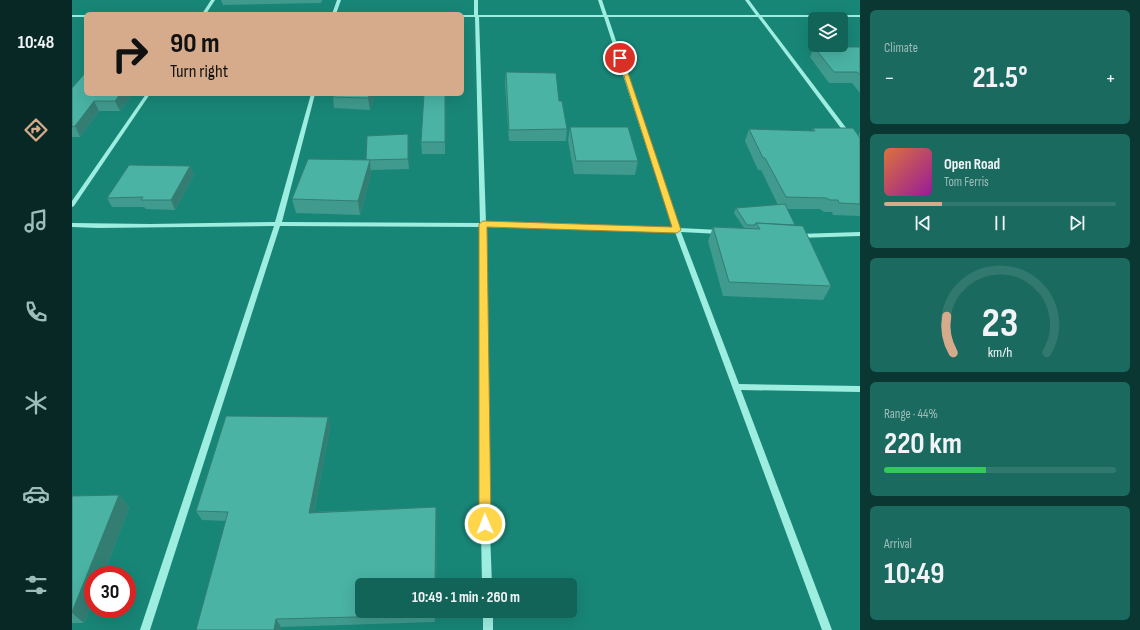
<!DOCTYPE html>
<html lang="en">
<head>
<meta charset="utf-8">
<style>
  :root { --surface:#126459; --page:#1b6a5f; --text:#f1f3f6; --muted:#9cbdba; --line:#31786f; --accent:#d6ab8b }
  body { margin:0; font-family:"Sofia Sans Condensed",sans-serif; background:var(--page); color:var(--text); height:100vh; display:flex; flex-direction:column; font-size:15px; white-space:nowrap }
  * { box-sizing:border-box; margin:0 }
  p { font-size:13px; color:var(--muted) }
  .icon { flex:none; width:22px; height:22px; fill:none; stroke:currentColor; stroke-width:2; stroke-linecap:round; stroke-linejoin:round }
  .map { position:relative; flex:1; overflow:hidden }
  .side { display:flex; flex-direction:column; gap:10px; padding:10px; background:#0a3731; width:280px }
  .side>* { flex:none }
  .guide { position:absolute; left:12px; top:12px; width:380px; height:84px; border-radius:6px; box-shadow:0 4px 16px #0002; background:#d6ab8b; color:#111; overflow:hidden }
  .tools { position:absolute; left:736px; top:12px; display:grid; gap:8px }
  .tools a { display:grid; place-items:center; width:40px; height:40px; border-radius:6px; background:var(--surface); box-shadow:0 4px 16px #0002; font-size:20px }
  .speed { position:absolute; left:12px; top:566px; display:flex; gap:8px; font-size:20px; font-weight:700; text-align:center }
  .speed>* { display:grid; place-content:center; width:52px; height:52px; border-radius:50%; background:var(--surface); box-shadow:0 4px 16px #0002; line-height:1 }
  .speed .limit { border:6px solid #d22; background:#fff; color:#111 }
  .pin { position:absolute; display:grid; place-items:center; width:34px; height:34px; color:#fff; margin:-17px; border:2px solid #fff; border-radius:50%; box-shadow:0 1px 4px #0007 }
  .me { position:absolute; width:44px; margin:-22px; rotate:359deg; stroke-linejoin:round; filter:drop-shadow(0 0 3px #0008) }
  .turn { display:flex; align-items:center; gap:14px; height:84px; padding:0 20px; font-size:18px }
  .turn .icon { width:52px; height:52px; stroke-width:2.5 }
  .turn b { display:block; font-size:28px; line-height:34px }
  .big { font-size:30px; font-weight:700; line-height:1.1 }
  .side .widget { flex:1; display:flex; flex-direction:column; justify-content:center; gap:6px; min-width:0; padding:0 14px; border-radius:6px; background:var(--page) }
  .side .dial { align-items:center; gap:0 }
  .dial svg { height:104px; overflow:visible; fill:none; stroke:var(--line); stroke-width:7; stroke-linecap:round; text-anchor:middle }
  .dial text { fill:var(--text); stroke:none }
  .song { display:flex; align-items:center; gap:12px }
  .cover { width:48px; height:48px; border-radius:6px; background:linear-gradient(135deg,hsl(20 70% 55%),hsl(300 70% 35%)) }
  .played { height:4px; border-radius:2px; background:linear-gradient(90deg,var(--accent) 25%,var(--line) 25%) }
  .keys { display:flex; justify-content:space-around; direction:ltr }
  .heat { display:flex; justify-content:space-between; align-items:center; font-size:22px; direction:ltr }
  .charge { height:6px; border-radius:3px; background:linear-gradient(90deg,#34c759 44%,var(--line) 0) }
  .trip { position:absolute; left:283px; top:578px; width:222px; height:40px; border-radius:6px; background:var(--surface); box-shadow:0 4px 16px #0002; font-weight:700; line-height:40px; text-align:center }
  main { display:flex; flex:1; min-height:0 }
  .dock { display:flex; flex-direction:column; width:72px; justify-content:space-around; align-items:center; background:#072824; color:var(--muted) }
  .dock .icon { width:28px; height:28px }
  .dock .selected { color:var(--accent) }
  .dock b { font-size:18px; color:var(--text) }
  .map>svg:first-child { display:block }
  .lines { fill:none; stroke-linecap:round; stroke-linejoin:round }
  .minor { fill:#9eede1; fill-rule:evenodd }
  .wall { fill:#409a8d }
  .shaded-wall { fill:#347d73 }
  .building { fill:#4ab3a4; stroke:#347d73 }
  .route { fill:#ffd54a; stroke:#a68a30 }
</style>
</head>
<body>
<main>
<nav class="dock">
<b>10:48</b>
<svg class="icon selected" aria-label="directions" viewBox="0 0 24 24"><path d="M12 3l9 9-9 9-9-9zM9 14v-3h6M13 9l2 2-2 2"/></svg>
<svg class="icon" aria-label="music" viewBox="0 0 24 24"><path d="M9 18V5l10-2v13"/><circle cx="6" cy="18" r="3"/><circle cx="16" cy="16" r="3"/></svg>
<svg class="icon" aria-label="phone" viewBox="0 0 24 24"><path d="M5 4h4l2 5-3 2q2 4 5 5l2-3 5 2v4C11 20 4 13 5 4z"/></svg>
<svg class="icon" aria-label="climate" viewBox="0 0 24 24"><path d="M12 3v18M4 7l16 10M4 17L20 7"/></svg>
<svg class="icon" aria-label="car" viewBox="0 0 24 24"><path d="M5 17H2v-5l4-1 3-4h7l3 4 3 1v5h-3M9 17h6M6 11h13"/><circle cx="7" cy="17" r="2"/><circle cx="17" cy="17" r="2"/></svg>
<svg class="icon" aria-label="filters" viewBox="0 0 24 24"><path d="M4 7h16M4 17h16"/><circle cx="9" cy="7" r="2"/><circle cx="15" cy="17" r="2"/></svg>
</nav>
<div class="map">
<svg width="788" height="630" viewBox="0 0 788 630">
  <rect width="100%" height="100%" fill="#188677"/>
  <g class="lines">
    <g class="minor">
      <polygon points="139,0 143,0 134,14 130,14"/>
      <polygon points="265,0 269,0 264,14 260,14"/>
      <path d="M402,0H406V15H531L526,0H530L535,15H684L673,0H677L688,15H788V17H690L778,133L779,134L776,136L774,135L686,17H536L607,228L648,230L651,232L648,234L609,232L667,384L788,386V392L669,390L760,630H750L603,232L414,227L416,477L420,585H410L408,477V227L208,226L78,630H68L202,226L26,228L0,227V223L78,224L203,222L239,94H243L210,222L408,223L403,17H390V15H402ZM407,17H532L601,228L414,223Z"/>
      <rect x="0" y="15" width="14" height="2"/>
      <polygon points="74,94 78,94 2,206 0,207 0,201"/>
      <polygon points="788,232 788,236 726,238 723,236 726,234"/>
      <rect x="411" y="611" width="10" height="19"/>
    </g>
  </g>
  <g class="wall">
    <polygon points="149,0 250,0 249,3 151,5"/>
    <polygon points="742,47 788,47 788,93 780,83 757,83 738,57"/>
    <polygon points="434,72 487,101 495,129 494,141 437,141 433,83"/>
    <polygon points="0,88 60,94 48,111 27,111 8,137 0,137"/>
    <polygon points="303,94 298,110 262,108 261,97"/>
    <polygon points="374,94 373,154 350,154 349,142"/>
    <polygon points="498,127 566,161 563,175 502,174 496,140"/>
    <polygon points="741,128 786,136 788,132 788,216 761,215 760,212 752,212 748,209 715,209 723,225 759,286 751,300 651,296 636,241 641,227 672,228 662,213 664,208 706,205 689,170 686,170 673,141 677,129 740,131"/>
    <polygon points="336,134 337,144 337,169 299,170 299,174 288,215 224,213 220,199 294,160"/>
    <polygon points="118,166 122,175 103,210 74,209 72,207 40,207 35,198"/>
    <polygon points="256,417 258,427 242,512 364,507 365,516 364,585 290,585 290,611 363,611 363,622 209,627 208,630 154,521 130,520 124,511"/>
    <polygon points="47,495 57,508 31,575 21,575 21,601 12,623 0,623 0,496"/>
  </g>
  <g class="shaded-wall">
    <polygon points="48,94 60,94 48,111 43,101"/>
    <polygon points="298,94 303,94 298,110 296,98"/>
    <polygon points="373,94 374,94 373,154"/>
    <polygon points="22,101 27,111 8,137 3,126"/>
    <polygon points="336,134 337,144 337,169 336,159"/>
    <polygon points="298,160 299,174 288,215 286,201"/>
    <polygon points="118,166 122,175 103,210 99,200"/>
    <polygon points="256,417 258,427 240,522 237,513"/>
    <polygon points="47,495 57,508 31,575 21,575 21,601 12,623 0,613 0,612"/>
    <polygon points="364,507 365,516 364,585 363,585"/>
    <polygon points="362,611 363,611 363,622 362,615"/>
    <polygon points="204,619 209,627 208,630 202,630"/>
  </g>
  <g class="building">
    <polygon points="742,47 788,47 788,75 785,72 762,72"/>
    <polygon points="14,72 14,94 48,94 43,101 22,101 3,126 0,127 0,88"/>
    <polygon points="434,72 484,73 487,101 490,101 495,129 437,130"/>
    <polygon points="262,94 298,94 296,98 261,97"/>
    <polygon points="352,94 373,94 373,142 349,142"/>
    <polygon points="498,127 556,127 566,161 504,161"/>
    <polygon points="741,128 781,128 788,138 788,204 767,203 766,200 758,200 754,198 714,197 693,158 691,158 677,129 743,131"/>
    <polygon points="336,134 336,159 294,160 295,136"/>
    <polygon points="236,159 298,160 286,201 220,199"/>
    <polygon points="57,165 118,166 99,200 69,200 71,197 35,198"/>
    <polygon points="713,204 723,225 684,223 683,225 675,225 664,208"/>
    <polygon points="684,223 731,226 759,286 657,282 641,227 688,229"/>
    <polygon points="154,416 256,417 237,513 364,507 363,585 290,585 290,611 362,611 362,615 204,619 202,630 124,630 156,512 124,511"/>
    <polygon points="47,495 0,612 0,496"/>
  </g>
  <polygon class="route" points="546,57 551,58 609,230 605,233 415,227 419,524 417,527 413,529 409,527 407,524 407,224 411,221 600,227"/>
</svg>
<div class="tools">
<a><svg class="icon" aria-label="layers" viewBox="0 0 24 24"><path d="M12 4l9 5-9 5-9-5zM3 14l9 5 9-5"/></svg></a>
</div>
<div class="speed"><div class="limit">30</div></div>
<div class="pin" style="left:548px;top:58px;background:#d93025"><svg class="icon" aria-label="arrive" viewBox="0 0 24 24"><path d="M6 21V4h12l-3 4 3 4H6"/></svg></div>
<svg class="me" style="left:413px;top:524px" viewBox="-20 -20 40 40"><circle r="17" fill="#ffd54a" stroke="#fff" stroke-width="3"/><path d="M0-11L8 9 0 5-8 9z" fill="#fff"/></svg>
<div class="trip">10:49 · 1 min · 260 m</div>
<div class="guide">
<div class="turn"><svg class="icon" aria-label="right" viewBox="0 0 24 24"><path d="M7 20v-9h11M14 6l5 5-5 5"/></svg><div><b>90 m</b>Turn right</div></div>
</div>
</div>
<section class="side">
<div class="widget"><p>Climate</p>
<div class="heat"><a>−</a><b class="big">21.5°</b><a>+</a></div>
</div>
<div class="widget">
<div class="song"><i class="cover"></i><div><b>Open Road</b><p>Tom Ferris</p></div></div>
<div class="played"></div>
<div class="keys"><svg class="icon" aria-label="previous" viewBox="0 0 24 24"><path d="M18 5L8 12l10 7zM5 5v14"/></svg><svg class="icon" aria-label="pause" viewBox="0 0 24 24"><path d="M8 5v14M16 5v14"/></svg><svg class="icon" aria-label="next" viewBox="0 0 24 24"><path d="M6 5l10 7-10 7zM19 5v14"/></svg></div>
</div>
<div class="widget dial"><svg viewBox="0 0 100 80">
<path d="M14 69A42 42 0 1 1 86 69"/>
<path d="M14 69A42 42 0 0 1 9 41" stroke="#d6ab8b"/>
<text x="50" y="56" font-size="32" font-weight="700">23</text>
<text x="50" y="72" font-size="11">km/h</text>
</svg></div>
<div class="widget"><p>Range · 44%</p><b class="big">220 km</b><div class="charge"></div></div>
<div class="widget"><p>Arrival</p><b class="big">10:49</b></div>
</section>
</main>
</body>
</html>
